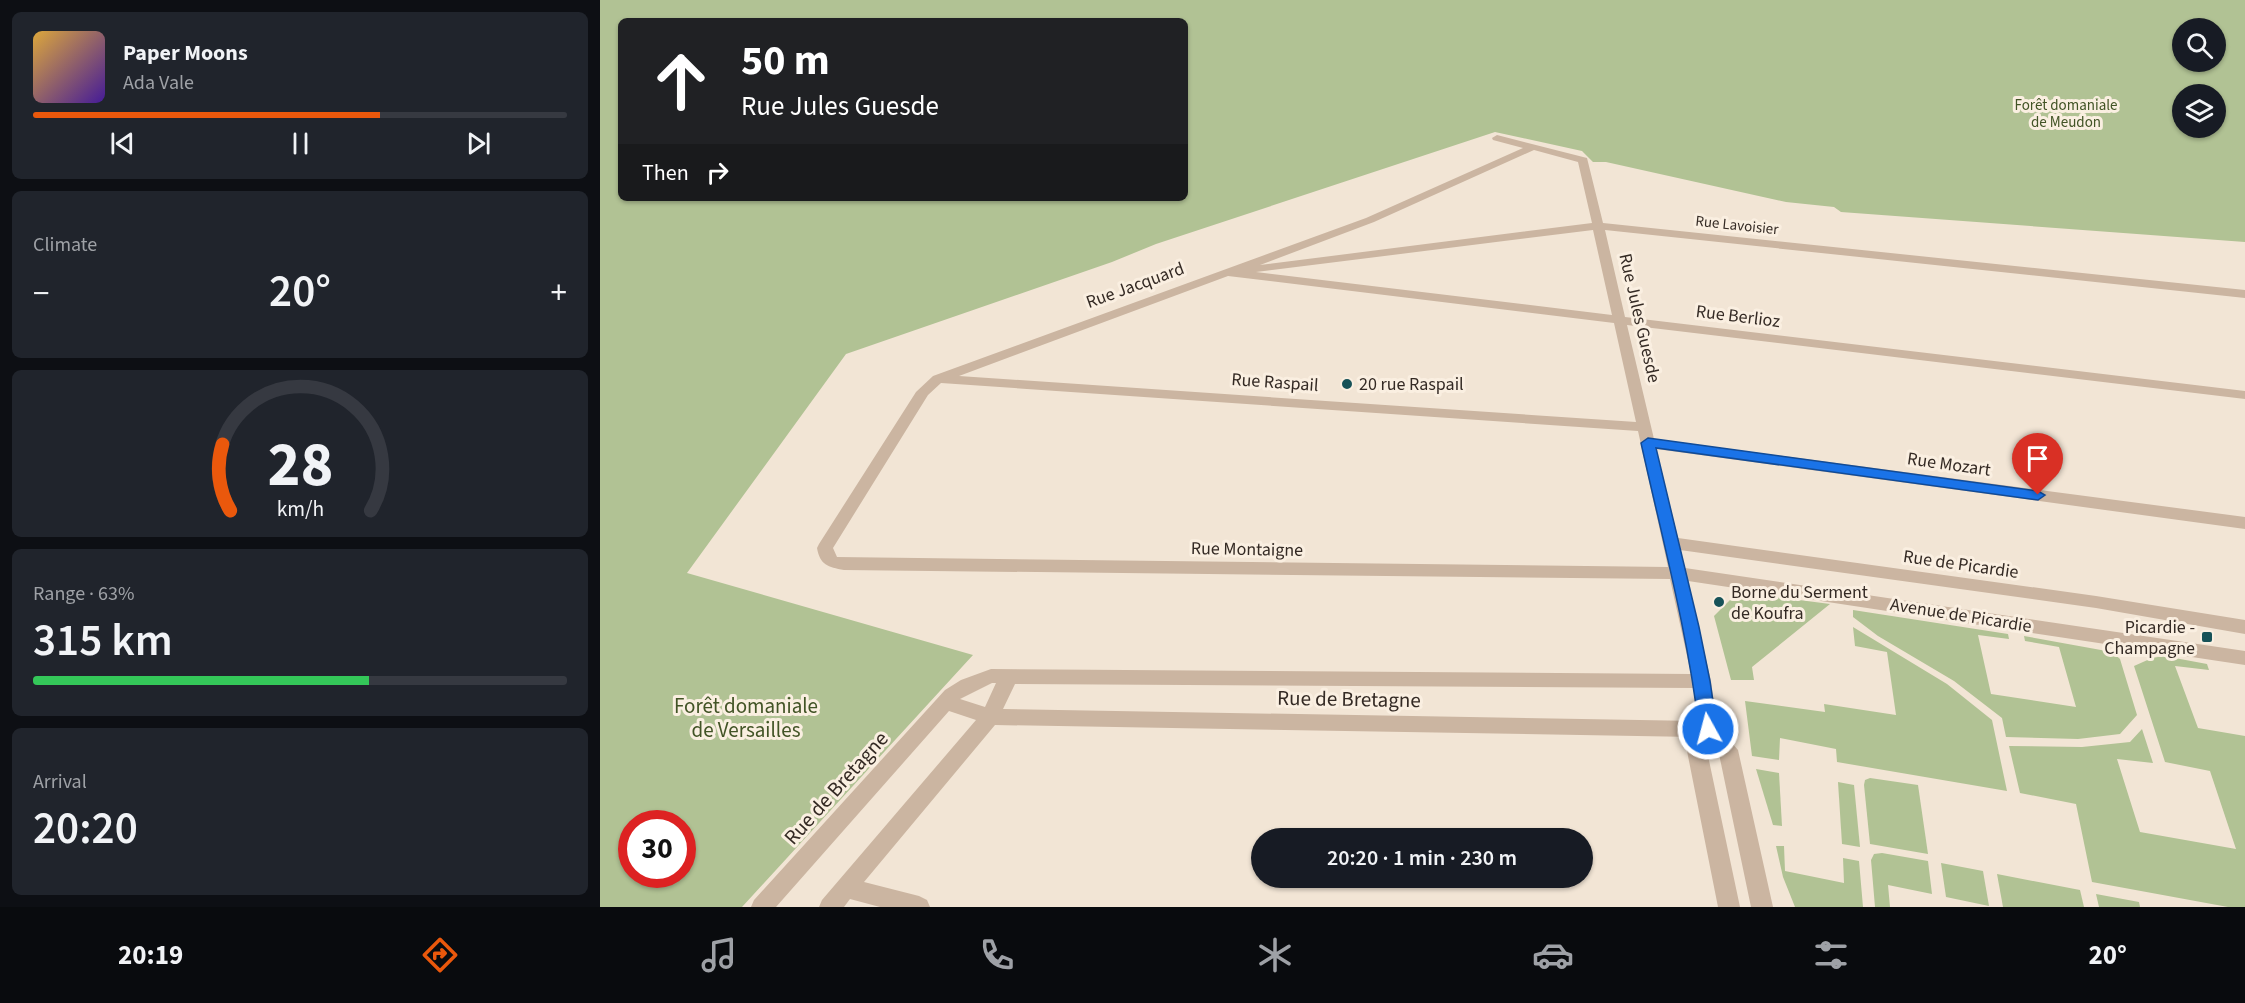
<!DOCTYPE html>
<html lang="en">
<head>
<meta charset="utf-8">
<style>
  :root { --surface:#171b24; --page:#20242c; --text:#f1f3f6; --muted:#9ea1a6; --line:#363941; --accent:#ea580c }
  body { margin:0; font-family:"Source Sans 3",sans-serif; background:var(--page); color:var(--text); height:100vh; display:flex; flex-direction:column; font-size:22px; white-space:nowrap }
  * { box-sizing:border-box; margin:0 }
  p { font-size:20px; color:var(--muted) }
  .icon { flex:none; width:33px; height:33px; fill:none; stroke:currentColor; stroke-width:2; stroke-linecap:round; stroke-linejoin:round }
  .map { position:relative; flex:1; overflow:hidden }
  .sheet { display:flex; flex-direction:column; gap:12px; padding:12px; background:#0d0f14; width:600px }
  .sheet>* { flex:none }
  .top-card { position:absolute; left:18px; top:18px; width:570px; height:183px; border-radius:9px; box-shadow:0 2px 4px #0004; background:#202124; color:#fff; overflow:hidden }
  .tools { position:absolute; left:1572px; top:18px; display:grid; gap:12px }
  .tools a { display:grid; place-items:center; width:54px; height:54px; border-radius:50%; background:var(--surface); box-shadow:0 2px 4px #0004; font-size:30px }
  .speed { position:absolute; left:18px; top:810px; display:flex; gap:12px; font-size:30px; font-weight:700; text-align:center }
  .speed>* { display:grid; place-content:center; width:78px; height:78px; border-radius:50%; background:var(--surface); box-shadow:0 2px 4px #0004; line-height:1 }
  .speed .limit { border:9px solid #d22; background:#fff; color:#111 }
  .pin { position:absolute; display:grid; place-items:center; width:51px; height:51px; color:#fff; margin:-62px -26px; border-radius:50% 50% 50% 0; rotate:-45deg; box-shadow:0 0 6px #0007 }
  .pin .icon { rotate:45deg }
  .me { position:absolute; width:66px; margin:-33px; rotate:353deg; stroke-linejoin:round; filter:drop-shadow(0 0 4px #0008) }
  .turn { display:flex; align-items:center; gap:21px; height:126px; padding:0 24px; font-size:27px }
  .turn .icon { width:78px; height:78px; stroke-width:2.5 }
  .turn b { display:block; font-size:42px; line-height:51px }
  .then { display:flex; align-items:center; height:57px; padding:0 24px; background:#0003; gap:12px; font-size:22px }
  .big { font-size:45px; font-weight:600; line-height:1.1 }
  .sheet .widget { flex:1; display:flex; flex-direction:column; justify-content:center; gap:9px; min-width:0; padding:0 21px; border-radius:9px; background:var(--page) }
  .sheet .dial { align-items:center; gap:0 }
  .dial svg { height:156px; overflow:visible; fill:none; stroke:var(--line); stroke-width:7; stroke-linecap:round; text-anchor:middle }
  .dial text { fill:var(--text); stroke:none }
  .song { display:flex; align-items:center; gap:18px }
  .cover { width:72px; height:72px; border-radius:9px; background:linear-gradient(135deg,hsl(40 70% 55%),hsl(260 70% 35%)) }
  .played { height:6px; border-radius:3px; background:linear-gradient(90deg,var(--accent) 65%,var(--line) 65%) }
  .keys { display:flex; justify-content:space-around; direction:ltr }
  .heat { display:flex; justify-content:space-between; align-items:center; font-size:33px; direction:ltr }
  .charge { height:9px; border-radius:4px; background:linear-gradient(90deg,#34c759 63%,var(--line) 0) }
  .trip { position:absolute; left:651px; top:828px; width:342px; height:60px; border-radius:30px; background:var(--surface); box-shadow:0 2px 4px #0004; font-weight:600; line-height:60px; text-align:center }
  .dock { display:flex; height:96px; justify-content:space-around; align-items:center; background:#090b0e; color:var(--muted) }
  .dock .icon { width:42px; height:42px }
  .dock .current { color:var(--accent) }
  .dock b { font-size:27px; color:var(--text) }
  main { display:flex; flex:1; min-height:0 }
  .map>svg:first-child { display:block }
  .green { fill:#b1c294; fill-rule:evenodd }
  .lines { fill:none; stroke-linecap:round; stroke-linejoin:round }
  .minor { fill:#cbb5a1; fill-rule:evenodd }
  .route { fill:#1a73e8; stroke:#114b97; stroke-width:1.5 }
  .poi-dot { fill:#175258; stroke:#faefe1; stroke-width:2 }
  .labels { text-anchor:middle; stroke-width:6; stroke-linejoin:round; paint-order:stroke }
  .far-park-label { font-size:15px; fill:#425426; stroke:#faefe1 }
  .far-street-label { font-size:15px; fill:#342a24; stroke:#faefe1 }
  .street-label { font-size:18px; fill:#342a24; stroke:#faefe1 }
  .poi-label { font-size:18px; fill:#342a24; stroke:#faefe1; text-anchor:start }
  .near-street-label { font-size:21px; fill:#342a24; stroke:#faefe1 }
  .near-park-label { font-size:21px; fill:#425426; stroke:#faefe1 }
</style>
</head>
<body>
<main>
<section class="sheet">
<div class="widget">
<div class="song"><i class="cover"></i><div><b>Paper Moons</b><p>Ada Vale</p></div></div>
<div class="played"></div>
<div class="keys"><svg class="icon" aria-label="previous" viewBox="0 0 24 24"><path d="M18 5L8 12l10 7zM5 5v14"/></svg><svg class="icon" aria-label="pause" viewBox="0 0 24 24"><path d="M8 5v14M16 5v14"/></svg><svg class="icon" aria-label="next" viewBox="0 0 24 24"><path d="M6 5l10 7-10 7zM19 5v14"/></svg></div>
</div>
<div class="widget"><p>Climate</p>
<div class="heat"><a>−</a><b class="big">20°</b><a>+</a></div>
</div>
<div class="widget dial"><svg viewBox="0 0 100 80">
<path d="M14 69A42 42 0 1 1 86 69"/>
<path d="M14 69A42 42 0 0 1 10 35" stroke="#ea580c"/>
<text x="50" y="56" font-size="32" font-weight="700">28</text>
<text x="50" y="72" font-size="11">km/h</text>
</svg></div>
<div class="widget"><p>Range · 63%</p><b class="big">315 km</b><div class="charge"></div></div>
<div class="widget"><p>Arrival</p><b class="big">20:20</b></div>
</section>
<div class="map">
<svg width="1645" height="907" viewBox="0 0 1645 907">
  <rect width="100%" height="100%" fill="#f2e5d5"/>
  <g class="green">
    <path d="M0,0H1645V242L1241,212L1234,207L1186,202L1006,162H993L982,151L895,132L556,244L512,262L246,354L87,573L373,655L142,907H0ZM21,21H585V198H21ZM1582,28H1616V62H1582ZM1582,94H1616V128H1582ZM32,824H82V874H32Z"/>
    <polygon points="1138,592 1230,604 1152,667 1154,680 1131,680 1114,616"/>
    <polygon points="1253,610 1408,634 1409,639 1378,635 1391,694 1476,707 1459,647 1425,641 1424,636 1512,652 1520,659 1537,715 1520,734 1478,739 1406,737 1402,718 1354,681 1278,636 1253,617"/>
    <polygon points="1253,627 1347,684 1392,720 1407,791 1237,762 1236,749 1180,738 1179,760 1152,756 1145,701 1225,712 1224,704 1296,715 1287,652 1255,646"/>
    <polygon points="1564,656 1607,664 1609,670 1575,666 1598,728 1645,736 1645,907 1628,907 1492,882 1476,804 1420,793 1409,746 1482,747 1530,742 1542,729 1553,763 1517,759 1540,832 1636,849 1610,771 1565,762 1534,666 1552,658"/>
    <polygon points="1156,769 1179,773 1182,826 1173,825"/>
    <polygon points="1270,778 1318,785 1328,854 1270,844 1264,785 1265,780"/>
    <polygon points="1238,782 1254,785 1260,847 1242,844"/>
    <polygon points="1176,846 1184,846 1185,871 1244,883 1243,858 1259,861 1263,907 1195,907 1183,877"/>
    <polygon points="1282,853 1328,861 1332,894 1288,885 1290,907 1275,907 1271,860 1274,854"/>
    <polygon points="1341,863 1383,871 1389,906 1346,897"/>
    <polygon points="1397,874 1480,890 1484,907 1403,907"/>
    <polygon points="1496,894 1539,902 1540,907 1499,907"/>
  </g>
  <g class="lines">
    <path class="minor" d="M897,135L987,158L1003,223L1645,290V298L1005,230L1025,317L1645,391V399L1027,325L1054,439L1645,517V529L1056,449L1078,538L1496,596L1645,620V634L1496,608L1080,550L1085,568L1645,651V665L1088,581L1111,681L1117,726L1138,750L1173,907H1151L1119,754L1110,744L1107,751L1140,907H1118L1087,751L1094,737L395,725L264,882L319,896L327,900L330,907H280L250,899L244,907H219L222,900L376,720L349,711L176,907H151L154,900L345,690L361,680L391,669L1091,674L1070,579L244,570C228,567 220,565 217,548L219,544L316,392L333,376L766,218L923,148L893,140L892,138ZM934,150L978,162L992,223L660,265L774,222ZM993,230L1012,315L656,272ZM628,276L1014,323L1036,422L359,376ZM341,383L1038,431L1068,567L237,557L233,548L328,395ZM392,683H396L385,707L360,699ZM415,684L1094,688L1097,721L403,709Z"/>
  </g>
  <path class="route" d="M1048,438L1438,491L1445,495L1438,500L1056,448L1099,627L1110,681L1117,729L1114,735L1108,737L1102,735L1099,729C1088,633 1062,538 1041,443Z"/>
  <g class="poi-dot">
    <circle cx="747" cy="384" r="6"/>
    <circle cx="1119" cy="602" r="6"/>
    <rect x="1601" y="631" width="12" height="12" rx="3"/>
  </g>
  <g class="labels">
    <g class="far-park-label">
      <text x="1466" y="110">Forêt domaniale<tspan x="1466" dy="17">de Meudon</tspan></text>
    </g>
    <g class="far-street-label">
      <text transform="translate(1137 225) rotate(6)" y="5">Rue Lavoisier</text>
    </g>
    <g class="street-label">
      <text transform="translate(535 285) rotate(-20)" y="6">Rue Jacquard</text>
      <text transform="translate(1138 316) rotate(7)" y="6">Rue Berlioz</text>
      <text transform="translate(1040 318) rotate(77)" y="6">Rue Jules Guesde</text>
      <text transform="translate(675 382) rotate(4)" y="6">Rue Raspail</text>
      <text transform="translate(1349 464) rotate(8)" y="6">Rue Mozart</text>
      <text transform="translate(647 549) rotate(1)" y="6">Rue Montaigne</text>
      <text transform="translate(1361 564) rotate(8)" y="6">Rue de Picardie</text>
      <text transform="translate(1361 615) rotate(9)" y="6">Avenue de Picardie</text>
    </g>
    <g class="poi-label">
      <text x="759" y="390">20 rue Raspail</text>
      <text x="1131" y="598">Borne du Serment<tspan x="1131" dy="21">de Koufra</tspan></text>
      <text x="1595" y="633" text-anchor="end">Picardie -<tspan x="1595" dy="21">Champagne</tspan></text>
    </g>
    <g class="near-street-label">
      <text transform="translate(749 699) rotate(1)" y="7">Rue de Bretagne</text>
      <text transform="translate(236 788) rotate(-48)" y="7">Rue de Bretagne</text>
    </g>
    <g class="near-park-label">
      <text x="146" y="713">Forêt domaniale<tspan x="146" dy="24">de Versailles</tspan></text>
    </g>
  </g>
</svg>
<div class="tools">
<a><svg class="icon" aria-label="search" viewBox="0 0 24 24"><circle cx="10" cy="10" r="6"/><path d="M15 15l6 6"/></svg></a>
<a><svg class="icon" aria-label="layers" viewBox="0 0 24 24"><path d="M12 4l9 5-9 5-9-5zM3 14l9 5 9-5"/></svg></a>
</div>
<div class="speed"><div class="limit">30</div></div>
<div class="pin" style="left:1438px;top:495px;background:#d93025"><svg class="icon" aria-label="arrive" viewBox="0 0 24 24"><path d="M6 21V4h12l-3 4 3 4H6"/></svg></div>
<svg class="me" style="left:1108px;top:729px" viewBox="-20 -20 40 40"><circle r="17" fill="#1a73e8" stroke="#fff" stroke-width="3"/><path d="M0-11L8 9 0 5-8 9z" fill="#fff"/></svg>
<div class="trip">20:20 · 1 min · 230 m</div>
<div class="top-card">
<div class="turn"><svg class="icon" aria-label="ahead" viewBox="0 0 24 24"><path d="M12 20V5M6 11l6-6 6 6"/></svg><div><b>50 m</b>Rue Jules Guesde</div></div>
<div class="then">Then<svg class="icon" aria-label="right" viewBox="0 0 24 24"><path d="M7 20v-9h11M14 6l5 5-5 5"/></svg></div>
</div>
</div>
</main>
<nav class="dock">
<b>20:19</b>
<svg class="icon current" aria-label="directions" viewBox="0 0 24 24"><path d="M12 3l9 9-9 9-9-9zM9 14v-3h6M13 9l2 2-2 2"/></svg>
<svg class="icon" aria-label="music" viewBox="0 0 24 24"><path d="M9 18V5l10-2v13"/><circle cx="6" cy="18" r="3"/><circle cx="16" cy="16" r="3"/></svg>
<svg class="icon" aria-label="phone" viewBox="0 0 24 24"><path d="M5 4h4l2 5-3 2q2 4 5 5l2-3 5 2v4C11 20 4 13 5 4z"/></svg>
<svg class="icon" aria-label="climate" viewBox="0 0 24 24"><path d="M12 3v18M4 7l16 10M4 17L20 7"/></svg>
<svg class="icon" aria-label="car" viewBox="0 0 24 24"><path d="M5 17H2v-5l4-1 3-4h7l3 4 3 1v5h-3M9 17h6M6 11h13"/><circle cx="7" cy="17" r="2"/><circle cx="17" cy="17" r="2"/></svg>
<svg class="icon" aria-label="filters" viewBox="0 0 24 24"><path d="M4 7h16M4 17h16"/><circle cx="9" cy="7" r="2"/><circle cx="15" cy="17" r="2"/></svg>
<b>20°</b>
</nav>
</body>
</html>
